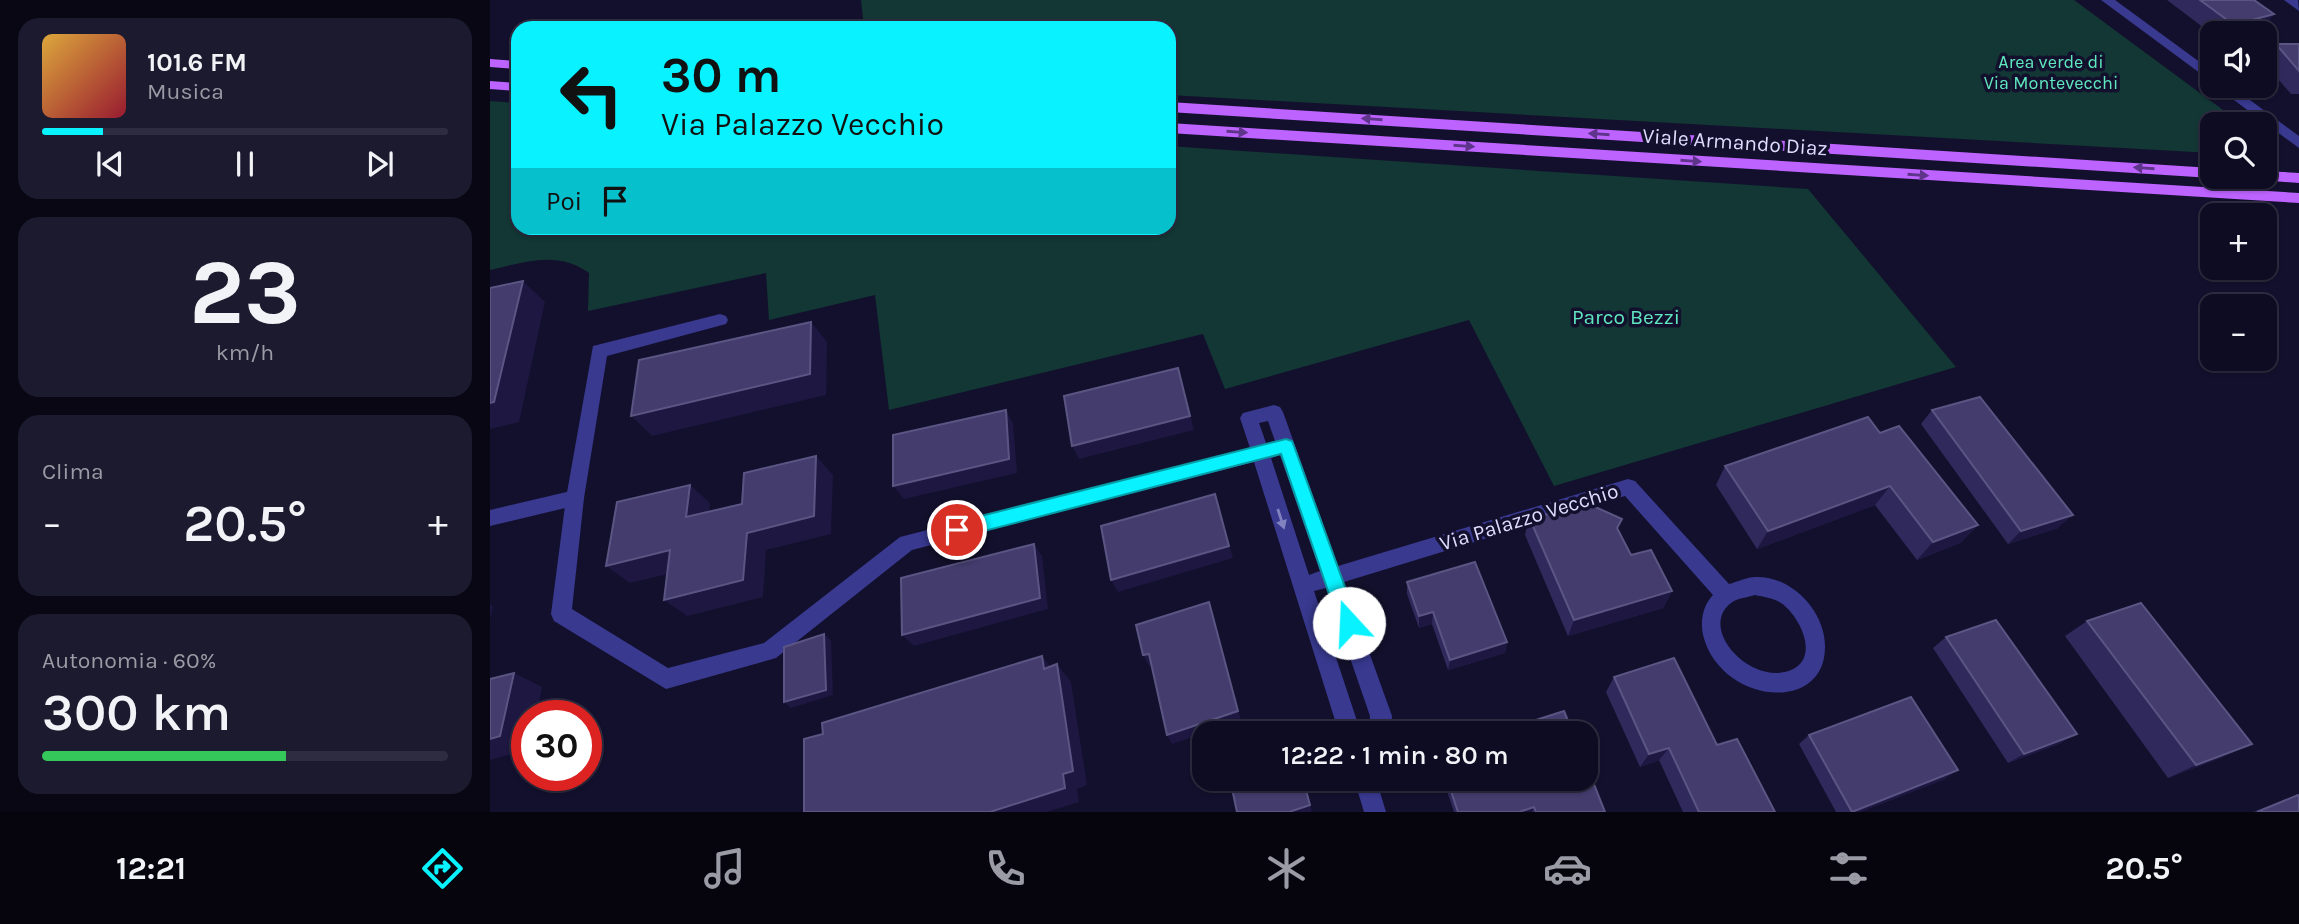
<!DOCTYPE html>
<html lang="it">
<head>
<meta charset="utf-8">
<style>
  :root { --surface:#0e0c22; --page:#1c1a2f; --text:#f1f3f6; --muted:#9b9ba5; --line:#2e2c40; --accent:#08f2ff }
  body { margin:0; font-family:Karla,sans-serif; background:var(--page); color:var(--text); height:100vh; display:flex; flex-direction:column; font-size:26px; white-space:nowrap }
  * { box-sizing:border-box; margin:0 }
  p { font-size:23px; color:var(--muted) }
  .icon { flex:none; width:38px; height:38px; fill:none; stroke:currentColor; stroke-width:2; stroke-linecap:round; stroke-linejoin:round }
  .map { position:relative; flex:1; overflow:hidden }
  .panel { display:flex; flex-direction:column; gap:18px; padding:18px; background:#080713; width:490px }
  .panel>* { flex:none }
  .guide { position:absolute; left:21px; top:21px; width:665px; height:214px; border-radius:21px; box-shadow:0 2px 5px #0004,0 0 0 2px var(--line); background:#08f2ff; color:#111; overflow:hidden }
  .controls { position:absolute; left:1710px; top:21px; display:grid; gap:14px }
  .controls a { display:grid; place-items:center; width:77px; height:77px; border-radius:14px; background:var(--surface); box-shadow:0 2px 5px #0004,0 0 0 2px var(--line); font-size:35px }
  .speed { position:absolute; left:21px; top:700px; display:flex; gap:14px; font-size:35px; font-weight:700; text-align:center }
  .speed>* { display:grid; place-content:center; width:91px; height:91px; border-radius:50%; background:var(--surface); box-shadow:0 2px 5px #0004,0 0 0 2px var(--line); line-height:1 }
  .speed .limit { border:10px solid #d22; background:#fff; color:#111 }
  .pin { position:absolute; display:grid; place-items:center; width:60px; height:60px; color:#fff; margin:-30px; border:4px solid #fff; border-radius:50%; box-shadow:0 2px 7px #0007 }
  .me { position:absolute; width:77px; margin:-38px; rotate:340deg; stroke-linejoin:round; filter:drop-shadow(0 0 5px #0008) }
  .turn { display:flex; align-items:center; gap:24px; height:147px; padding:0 35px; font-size:32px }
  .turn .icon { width:91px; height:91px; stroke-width:2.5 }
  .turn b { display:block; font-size:49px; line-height:60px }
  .then { display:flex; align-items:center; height:66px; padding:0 35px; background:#0003; gap:14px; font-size:26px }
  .big { font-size:52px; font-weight:600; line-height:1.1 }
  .panel .widget { flex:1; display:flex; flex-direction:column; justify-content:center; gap:10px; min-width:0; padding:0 24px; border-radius:21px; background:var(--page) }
  .panel .dial { align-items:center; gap:0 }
  .dial b { font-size:91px; line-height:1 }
  .song { display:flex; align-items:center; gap:21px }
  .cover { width:84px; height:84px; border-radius:10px; background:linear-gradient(135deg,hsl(40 70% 55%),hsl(350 70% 35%)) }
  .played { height:7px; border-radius:4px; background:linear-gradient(90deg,var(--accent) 15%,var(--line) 15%) }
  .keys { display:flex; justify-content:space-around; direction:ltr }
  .heat { display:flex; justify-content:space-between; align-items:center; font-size:38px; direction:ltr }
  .charge { height:10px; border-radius:5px; background:linear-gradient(90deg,#34c759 60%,var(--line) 0) }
  .trip { position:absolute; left:702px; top:721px; width:406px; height:70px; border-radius:21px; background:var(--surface); box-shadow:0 2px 5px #0004,0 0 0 2px var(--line); font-weight:600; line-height:70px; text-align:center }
  .tab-bar { display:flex; height:112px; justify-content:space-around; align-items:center; background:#06050e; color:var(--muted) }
  .tab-bar .icon { width:49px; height:49px }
  .tab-bar .selected { color:var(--accent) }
  .tab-bar b { font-size:32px; color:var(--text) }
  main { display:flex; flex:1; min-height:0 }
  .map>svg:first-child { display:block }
  .green { fill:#123734 }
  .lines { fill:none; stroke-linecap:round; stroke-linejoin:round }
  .service { fill:#38398f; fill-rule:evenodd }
  .minor { fill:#38398f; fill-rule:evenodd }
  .primary { fill:#bd63ff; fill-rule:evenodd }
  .wall { fill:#30295b }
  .shaded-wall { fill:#1d1741 }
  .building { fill:#433c6d; stroke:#5b5584; stroke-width:2 }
  .oneway { fill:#5f358c }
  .oneway2 { fill:#8382c1 }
  .route { fill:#08f2ff; stroke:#059da6; stroke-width:2 }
  .labels { text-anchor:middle; stroke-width:7; stroke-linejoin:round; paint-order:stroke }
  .far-park-label { font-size:18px; fill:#5fe8bf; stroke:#13102d }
  .street-label { font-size:21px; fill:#dedcff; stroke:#13102d }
  .park-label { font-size:21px; fill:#5fe8bf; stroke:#13102d }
</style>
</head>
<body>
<main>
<section class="panel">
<div class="widget">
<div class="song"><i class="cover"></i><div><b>101.6 FM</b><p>Musica</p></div></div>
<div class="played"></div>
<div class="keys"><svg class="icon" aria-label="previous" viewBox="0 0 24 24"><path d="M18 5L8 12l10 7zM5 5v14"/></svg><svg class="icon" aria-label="pause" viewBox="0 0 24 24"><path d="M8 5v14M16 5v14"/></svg><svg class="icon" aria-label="next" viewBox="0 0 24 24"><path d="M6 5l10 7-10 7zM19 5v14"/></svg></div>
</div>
<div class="widget dial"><b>23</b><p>km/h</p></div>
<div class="widget"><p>Clima</p>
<div class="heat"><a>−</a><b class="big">20.5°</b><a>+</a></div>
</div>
<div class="widget"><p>Autonomia · 60%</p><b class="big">300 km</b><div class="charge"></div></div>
</section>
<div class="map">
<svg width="1809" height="812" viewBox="0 0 1809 812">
  <rect width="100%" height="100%" fill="#13102d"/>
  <g class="green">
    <polygon points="371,0 1584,0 1752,124 1722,124 1722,153 679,95 679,28 374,28"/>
    <path d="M0,101L28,103V228H679V146L1318,189L1466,367L1064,486L979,320L735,389L713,334L399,410L385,295L279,320L276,273L98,311L99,273C68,250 35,262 0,270Z"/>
  </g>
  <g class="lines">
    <polygon class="service" points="85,490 92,492 94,498 92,504 0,526 0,510"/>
    <g class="minor">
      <polygon points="1611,0 1625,0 1722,71 1722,82"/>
      <polygon points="1794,0 1808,0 1809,11"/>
      <polygon points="1725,86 1741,86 1809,136 1809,148"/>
      <path d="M230,314L236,316L238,320L236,324L117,356L94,498L82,609L178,668L274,643L410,537L760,448L750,418L753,413L784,405L790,407L793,412L848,566L1138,479L1145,481L1239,584C1247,582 1257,577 1265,577C1301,575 1335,611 1335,646C1336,715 1230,704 1213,635C1210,621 1213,605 1223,595L1135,496L854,582L902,716L901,733H879L880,716L836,588L824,591L871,733H849L764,462L422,550L286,658L176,689L64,621L61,614L76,498L103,346ZM778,421L785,441L776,443L769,423ZM790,455L830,571L819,575L781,458ZM1265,595C1274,597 1283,598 1291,603C1309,615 1331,657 1301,670C1261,687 1204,626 1244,601C1250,598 1259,597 1265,595Z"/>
      <polygon points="864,779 886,779 896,812 874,812"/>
    </g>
    <g class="primary">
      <polygon points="0,59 28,61 28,69 0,67"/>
      <polygon points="0,81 28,83 28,91 0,89"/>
      <polygon points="679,102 1722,168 1722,177 1727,177 1722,178 679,112"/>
      <polygon points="679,123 1809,193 1809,203 679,133"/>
      <polygon points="1774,171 1809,173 1809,183 1769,180 1767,177 1774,177"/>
    </g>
  </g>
  <g class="wall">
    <polygon points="1677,0 1764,0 1772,30 1761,33 1722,34"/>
    <polygon points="1786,44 1809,44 1809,94 1801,94 1774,63 1774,58"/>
    <polygon points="1442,410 1568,528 1518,544 1431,424"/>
    <polygon points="1390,433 1488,525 1470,543 1427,560 1385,505 1267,549 1226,485 1235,466"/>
    <polygon points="1039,517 1128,529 1141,555 1182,591 1173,608 1078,636 1035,535"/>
    <polygon points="917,582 1017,642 1015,653 958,670 942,624 929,628 917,594"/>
    <polygon points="1597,621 1733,757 1678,778 1575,636"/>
    <polygon points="1456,637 1571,743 1518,763 1443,648"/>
    <polygon points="1124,677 1227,745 1285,812 1193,812 1169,760 1150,767 1116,692"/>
    <polygon points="1319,735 1455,779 1370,812 1346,812 1309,744"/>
    <polygon points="953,779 1096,779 1115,812 964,812"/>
    <polygon points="1808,795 1809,812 1763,812 1776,807"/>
  </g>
  <g class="shaded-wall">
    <polygon points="1784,14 1772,30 1761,33 1737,33 1744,25"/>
    <polygon points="33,281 55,302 29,422 0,429 0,403"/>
    <polygon points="321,322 337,342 336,395 162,436 141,416"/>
    <polygon points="688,368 704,430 589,459 582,446"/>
    <polygon points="516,410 523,424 527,473 414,499 403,486"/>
    <polygon points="326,456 343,475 341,534 276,550 273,597 197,616 174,600"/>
    <polygon points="200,485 220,503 217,535 196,517"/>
    <polygon points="1400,486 1385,505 1267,549 1278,531"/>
    <polygon points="725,494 743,558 628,592 621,580"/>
    <polygon points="1583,515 1568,528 1518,544 1531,531"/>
    <polygon points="1488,525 1470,543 1427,560 1443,542"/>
    <polygon points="544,544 552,556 558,609 424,646 412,635"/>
    <polygon points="180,550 203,568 140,583 116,566"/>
    <polygon points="1182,591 1173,608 1078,636 1084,620"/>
    <polygon points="719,602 723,614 751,721 682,744 677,735"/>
    <polygon points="0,605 3,606 0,619"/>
    <polygon points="943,612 942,624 929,628 929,616"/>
    <polygon points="334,634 341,640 343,695 301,708 294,702"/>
    <polygon points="1017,642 1015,653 958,670 960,660"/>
    <polygon points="659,654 664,664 659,666 653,655"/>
    <polygon points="552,656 566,674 554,669"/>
    <polygon points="567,664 581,682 597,785 587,789 589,802 557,812 500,812 573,774"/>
    <polygon points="24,673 52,687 47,716 37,716 37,750 0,760 0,739"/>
    <polygon points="1587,734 1571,743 1518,763 1534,754"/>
    <polygon points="1762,744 1733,757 1678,778 1706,765"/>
    <polygon points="1179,748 1169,760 1150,767 1159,754"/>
    <polygon points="1468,770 1455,779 1370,812 1362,812"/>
    <polygon points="813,779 822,812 799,812"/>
    <polygon points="1044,807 1042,812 1029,812"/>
  </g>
  <g class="building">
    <polygon points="1710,0 1764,0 1784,14 1744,25"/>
    <polygon points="1786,44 1809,44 1809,71"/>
    <polygon points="33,281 4,402 0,403 0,288"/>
    <polygon points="321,322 320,374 141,416 149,360"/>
    <polygon points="688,368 700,416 582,446 574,396"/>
    <polygon points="1490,397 1583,515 1531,531 1442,410"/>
    <polygon points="516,410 519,459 403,486 403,435"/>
    <polygon points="1378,417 1390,433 1409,426 1488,525 1443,542 1400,486 1278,531 1235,466"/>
    <polygon points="326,456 324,516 257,533 253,580 174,600 180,550 116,566 127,502 200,485 196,517 252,504 254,473"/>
    <polygon points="725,494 739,546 621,580 611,526"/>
    <polygon points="1092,501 1132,519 1127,528 1141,555 1161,550 1182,591 1084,620 1039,517 1084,510"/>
    <polygon points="544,544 550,598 412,635 411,578"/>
    <polygon points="985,562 1017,642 960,660 943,612 929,616 917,582"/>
    <polygon points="719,602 748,711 677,735 659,654 653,655 646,625"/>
    <polygon points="1651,603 1762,744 1706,765 1597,621"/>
    <polygon points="1506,620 1587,734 1534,754 1456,637"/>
    <polygon points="334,634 336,690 294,702 294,647"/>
    <polygon points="552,656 554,669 567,664 583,771 573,774 575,788 500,812 314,812 314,739 333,734 332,723"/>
    <polygon points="1184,658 1227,745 1247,739 1285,812 1209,812 1179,748 1159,754 1124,677"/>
    <polygon points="24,673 10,736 0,739 0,679"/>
    <polygon points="1421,697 1468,770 1362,812 1319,735"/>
    <polygon points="1074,711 1083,733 1005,733"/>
    <polygon points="800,726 801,733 777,733"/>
    <polygon points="1096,764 1115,812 1046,812 1044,807 1029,812 968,812 957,779 1096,779"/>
    <polygon points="740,779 813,779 820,805 799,812 747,812"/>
    <polygon points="1808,795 1809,797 1809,812 1767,812"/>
  </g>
  <defs><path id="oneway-solid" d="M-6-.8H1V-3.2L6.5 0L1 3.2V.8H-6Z" transform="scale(1.75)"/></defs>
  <g class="oneway">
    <use href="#oneway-solid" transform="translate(882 119) rotate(-176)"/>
    <use href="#oneway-solid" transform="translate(747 132) rotate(4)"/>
    <use href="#oneway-solid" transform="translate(1109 134) rotate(-176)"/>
    <use href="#oneway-solid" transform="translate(974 146) rotate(4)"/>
    <use href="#oneway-solid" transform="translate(1201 161) rotate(4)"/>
    <use href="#oneway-solid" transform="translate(1654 168) rotate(-176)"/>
    <use href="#oneway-solid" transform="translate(1428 175) rotate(4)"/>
  </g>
  <use class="oneway2" href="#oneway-solid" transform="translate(791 519) rotate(72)"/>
  <polygon class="route" points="796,439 802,441 804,446 868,623 865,629 859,632 852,629 849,623 791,454 467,538 461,536 459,530 461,525 467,522"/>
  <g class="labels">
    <g class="far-park-label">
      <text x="1561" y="68">Area verde di<tspan x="1561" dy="21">Via Montevecchi</tspan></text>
    </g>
    <g class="street-label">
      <text transform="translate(1245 142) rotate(4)" y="7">Viale Armando Diaz</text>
      <text transform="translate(1039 517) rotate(-17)" y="7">Via Palazzo Vecchio</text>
    </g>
    <g class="park-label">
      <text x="1136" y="324">Parco Bezzi</text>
    </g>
  </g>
</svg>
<div class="controls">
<a><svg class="icon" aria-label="sound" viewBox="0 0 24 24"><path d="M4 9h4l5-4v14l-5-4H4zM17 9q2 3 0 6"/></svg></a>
<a><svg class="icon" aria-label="search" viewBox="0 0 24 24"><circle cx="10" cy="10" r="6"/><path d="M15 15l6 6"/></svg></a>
<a>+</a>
<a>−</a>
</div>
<div class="speed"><div class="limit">30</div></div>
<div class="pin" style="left:467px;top:530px;background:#d93025"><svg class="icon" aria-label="arrive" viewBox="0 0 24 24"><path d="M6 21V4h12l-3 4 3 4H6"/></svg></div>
<svg class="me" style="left:859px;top:623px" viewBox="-20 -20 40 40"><circle r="19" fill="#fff"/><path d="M0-13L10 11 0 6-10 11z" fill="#08f2ff"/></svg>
<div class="trip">12:22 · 1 min · 80 m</div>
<div class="guide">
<div class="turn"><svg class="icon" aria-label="left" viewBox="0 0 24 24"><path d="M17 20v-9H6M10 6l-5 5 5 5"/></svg><div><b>30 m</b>Via Palazzo Vecchio</div></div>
<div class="then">Poi<svg class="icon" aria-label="arrive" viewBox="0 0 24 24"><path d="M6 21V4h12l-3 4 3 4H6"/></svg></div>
</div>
</div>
</main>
<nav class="tab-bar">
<b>12:21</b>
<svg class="icon selected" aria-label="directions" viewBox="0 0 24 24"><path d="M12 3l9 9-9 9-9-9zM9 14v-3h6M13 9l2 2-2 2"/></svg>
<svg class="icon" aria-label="music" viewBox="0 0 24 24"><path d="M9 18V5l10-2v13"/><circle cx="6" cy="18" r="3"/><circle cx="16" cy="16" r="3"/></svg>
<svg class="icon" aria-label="phone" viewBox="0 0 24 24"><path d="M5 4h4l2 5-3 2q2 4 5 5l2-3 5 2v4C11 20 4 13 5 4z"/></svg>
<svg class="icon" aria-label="climate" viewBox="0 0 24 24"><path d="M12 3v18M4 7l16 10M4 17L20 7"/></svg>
<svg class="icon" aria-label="car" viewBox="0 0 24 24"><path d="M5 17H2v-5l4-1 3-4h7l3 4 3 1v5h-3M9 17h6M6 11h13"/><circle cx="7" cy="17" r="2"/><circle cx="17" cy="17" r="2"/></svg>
<svg class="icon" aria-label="filters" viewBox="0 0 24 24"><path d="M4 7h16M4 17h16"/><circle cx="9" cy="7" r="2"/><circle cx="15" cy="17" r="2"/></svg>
<b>20.5°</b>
</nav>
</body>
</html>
